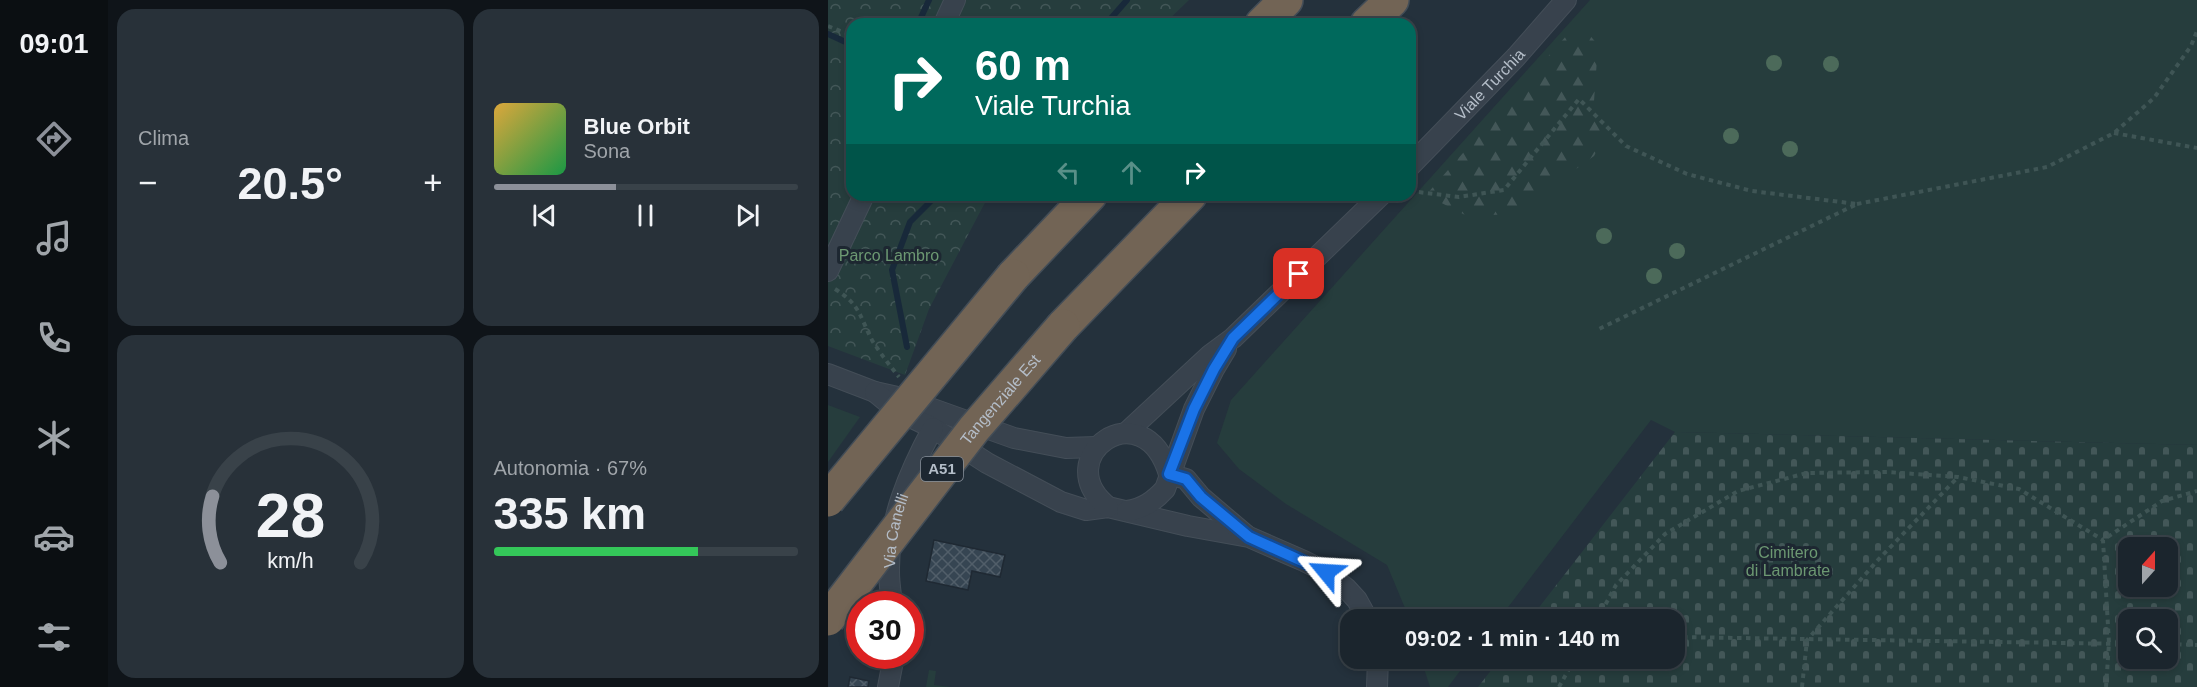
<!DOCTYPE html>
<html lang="it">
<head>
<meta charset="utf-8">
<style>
  :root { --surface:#1b252d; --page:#283139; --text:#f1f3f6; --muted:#a0a5aa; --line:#394249; --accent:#8c9099 }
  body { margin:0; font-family:Helvetica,sans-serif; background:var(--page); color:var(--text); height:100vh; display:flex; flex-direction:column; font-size:22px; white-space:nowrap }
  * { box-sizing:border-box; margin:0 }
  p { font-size:20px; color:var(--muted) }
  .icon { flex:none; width:33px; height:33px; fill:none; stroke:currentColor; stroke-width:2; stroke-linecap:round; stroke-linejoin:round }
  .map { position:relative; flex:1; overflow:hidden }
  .side { display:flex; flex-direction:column; gap:9px; padding:9px; background:#0f1419; width:720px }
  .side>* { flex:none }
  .top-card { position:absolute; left:18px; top:18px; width:570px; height:183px; border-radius:18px; box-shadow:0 3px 9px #0003,0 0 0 2px var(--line); background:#00695c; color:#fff; overflow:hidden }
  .needle { width:39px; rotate:21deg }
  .controls { position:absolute; left:1290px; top:537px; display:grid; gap:12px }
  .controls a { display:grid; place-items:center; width:60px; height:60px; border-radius:12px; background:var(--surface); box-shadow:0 3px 9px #0003,0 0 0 2px var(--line); font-size:30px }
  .speed { position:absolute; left:18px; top:591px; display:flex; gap:12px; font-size:30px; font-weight:700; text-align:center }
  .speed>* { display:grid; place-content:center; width:78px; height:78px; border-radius:50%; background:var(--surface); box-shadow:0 3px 9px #0003,0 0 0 2px var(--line); line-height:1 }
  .speed .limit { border:9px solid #d22; background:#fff; color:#111 }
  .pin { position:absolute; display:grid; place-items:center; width:51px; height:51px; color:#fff; margin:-26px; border-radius:12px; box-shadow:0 3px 9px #0006 }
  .me { position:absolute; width:66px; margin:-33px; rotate:297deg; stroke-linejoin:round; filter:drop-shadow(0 0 4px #0008) }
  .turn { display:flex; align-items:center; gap:21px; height:126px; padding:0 30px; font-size:27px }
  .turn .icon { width:78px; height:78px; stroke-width:2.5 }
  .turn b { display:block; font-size:42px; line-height:51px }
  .lanes { display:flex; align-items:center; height:57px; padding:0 30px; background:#0003; justify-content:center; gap:30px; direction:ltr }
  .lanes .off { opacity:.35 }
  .big { font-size:45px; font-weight:700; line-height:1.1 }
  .side .tile { flex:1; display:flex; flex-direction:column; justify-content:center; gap:9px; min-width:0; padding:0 21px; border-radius:18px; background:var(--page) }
  .side .dial { align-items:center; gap:0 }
  .dial svg { height:156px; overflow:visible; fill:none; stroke:var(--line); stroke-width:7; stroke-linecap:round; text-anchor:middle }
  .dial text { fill:var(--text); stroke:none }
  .song { display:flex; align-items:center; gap:18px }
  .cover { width:72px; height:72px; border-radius:9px; background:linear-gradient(135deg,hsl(40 70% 55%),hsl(140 70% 35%)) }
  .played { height:6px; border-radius:3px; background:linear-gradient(90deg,var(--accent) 40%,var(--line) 40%) }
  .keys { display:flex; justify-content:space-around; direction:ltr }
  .heat { display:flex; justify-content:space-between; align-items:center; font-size:33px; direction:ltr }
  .charge { height:9px; border-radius:4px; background:linear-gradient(90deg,#34c759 67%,var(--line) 0) }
  .side .tiles { flex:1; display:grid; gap:9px; grid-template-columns:repeat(2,1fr) }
  .trip { position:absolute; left:512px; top:609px; width:345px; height:60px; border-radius:18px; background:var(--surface); box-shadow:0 3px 9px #0003,0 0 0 2px var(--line); font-weight:700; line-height:60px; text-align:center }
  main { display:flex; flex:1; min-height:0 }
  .tabs { display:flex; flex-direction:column; width:108px; justify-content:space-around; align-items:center; background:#0b0f12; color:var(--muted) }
  .tabs .icon { width:42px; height:42px }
  .tabs .on { color:var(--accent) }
  .tabs b { font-size:27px; color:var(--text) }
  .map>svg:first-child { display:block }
  .green { fill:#263d3d }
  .forest { fill:url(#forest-firs) }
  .cemetery { fill:url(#cemetery-stones); fill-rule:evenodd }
  .park { fill:url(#park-crowns) }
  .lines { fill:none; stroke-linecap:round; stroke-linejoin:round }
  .stream { stroke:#18293a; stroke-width:6 }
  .building { fill:url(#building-cross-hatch); stroke:#1f2933; stroke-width:1.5 }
  .street-casing { stroke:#444e58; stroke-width:22 }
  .highway-casing { stroke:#434d57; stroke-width:36 }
  .path { stroke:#3f5555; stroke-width:4; stroke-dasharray:4.5 4.5; stroke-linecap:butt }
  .street { stroke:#38424d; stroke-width:20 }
  .highway { stroke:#726455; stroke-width:33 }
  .highway-bridge-casing { stroke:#434d57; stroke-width:36; stroke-linecap:butt }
  .highway-bridge { stroke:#726455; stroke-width:33 }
  .tree { fill:#4c6a5a }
  .route-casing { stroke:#114b97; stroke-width:15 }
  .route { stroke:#1a73e8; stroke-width:10 }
  .labels { text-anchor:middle; stroke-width:6; stroke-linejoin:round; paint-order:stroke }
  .shield { fill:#1d2731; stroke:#87909b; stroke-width:1.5 }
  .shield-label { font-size:15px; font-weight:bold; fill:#b4bdc8 }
  .street-label { font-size:16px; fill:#b4bdc8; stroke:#1d2731 }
  .park-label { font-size:16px; fill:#6c9872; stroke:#1d2731 }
</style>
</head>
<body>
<main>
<nav class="tabs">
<b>09:01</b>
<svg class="icon on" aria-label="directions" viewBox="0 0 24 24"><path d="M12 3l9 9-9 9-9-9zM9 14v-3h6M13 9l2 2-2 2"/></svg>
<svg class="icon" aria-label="music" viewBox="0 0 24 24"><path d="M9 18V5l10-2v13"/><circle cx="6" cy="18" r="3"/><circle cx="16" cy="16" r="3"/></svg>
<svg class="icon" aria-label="phone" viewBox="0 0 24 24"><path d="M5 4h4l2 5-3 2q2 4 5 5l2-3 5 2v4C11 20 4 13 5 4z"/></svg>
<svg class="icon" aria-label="climate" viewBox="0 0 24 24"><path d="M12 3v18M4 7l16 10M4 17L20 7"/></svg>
<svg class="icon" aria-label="car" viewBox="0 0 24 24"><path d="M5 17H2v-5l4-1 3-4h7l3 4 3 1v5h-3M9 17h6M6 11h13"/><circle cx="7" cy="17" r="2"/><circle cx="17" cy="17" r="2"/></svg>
<svg class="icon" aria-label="filters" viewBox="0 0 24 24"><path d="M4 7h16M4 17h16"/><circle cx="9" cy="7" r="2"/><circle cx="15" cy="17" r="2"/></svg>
</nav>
<section class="side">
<div class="tiles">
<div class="tile"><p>Clima</p>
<div class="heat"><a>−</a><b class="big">20.5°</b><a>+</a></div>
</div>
<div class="tile">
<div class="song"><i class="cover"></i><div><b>Blue Orbit</b><p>Sona</p></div></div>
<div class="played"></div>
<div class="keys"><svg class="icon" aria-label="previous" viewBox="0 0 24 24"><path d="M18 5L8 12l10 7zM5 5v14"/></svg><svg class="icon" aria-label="pause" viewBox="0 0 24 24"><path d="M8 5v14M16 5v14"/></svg><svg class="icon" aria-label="next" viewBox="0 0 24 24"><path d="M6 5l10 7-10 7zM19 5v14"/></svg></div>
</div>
<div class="tile dial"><svg viewBox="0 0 100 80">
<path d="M14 69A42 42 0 1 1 86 69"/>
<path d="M14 69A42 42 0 0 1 10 35" stroke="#8c9099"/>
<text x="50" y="56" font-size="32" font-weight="700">28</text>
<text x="50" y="72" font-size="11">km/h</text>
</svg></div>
<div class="tile"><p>Autonomia · 67%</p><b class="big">335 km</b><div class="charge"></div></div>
</div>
</section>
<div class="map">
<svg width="1369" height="687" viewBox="0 0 1369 687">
  <defs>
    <pattern id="forest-firs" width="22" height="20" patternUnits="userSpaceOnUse" patternTransform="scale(1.5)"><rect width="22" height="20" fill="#263d3d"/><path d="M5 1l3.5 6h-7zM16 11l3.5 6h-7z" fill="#435758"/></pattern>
    <pattern id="cemetery-stones" width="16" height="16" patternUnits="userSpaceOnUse" patternTransform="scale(1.5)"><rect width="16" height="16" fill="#263d3d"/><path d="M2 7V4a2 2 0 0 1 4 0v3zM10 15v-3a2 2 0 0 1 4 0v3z" fill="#435758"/></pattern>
    <pattern id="park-crowns" width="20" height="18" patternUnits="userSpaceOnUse" patternTransform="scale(1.5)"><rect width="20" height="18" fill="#263d3d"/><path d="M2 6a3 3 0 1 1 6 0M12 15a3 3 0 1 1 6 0" fill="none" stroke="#435758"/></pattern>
    <pattern id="building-cross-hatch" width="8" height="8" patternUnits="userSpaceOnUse" patternTransform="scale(1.5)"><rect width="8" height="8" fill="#364552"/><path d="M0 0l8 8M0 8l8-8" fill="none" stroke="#515e69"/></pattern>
  </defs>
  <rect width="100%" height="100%" fill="#24313c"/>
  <g class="green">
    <polygon points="762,0 1369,0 1369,445 847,432 823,420 671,619 582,620 559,565 458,504 411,469 389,443 403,400"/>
    <polygon points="0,405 32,417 0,462"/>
    <polygon points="593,659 593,658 641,659 620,687 602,687"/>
    <polygon points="101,670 108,671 106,685 123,687 98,687"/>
  </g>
  <polygon class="forest" points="754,26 770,45 765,115 777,135 766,156 686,214 639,216 598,195 739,35"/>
  <path class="cemetery" d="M847,432L1369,445V687H650L672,659L846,658V620L702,619ZM1300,548H1340V586H1300ZM1300,620H1340V658H1300Z"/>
  <polygon class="park" points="0,0 361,0 336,24 24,24 24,195 161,195 101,309 77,375 0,346"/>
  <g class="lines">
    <g class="stream">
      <polyline points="90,24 101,0"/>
      <polyline points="278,24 299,0"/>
      <polyline points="0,34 24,45"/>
      <polyline points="79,347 64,270 82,222 109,195"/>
    </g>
  </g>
  <g class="building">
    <polygon points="106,540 177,555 172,577 144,571 140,590 98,581"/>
    <polygon points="22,677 41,681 40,687 20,687"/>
  </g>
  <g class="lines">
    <g class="street-casing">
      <g id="street">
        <polyline points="116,24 127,0"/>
        <path id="s1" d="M582,166L688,57L738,0"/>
        <polyline points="0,271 36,195"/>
        <polyline points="0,374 47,392 74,398 186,438 238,448 268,447"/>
        <polyline points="47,392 70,411 105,428 159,463 233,502 258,510 280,507 360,526 421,537 476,561 498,572 518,588 529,600 540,620"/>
        <polyline points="299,432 382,355 405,338 553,195"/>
        <polyline points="341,474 358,479 373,497 419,536"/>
        <path d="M280,507C219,458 315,388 341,474"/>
        <path d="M299,511C315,509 326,501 337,489L366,409L386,369L398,349"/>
        <path id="s2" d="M64,604C63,594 61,583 61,572C60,521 81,472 105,428"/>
        <polyline points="60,687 66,656"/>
        <polyline points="549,687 550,658"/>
      </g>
    </g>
    <g class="highway-casing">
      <g id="highway">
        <polyline points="434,24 458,0"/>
        <polyline points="539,24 564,0"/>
        <polyline points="185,276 262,195"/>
        <polyline points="235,326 362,195"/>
      </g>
    </g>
    <g class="path">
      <polyline points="0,26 24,36"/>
      <polyline points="1286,133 1369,148"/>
      <polyline points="582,191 631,197 676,190 751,99 798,146 859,174 924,191 1029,204 771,329"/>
      <polyline points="1029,204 1219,167 1286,133 1326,98 1363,46 1369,31"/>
      <path d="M7,289C33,305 32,318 45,342C53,354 62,366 71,377"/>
      <polyline points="769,620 788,585 837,534 910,491 979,473 1059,472 1130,477 1191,489 1275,540"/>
      <polyline points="846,637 1300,644"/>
      <polyline points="1340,644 1369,645"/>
      <polyline points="731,687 747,658"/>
      <polyline points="974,687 979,640 1050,560 1129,478"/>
      <polyline points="1278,687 1281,643 1275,540 1334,501 1369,491"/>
    </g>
    <use href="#street" class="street"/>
    <use href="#highway" class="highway"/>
    <g class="highway-bridge-casing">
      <g id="highway-bridge">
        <polyline points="0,500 185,276"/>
        <path id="s3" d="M0,619L146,429L235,326"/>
      </g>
    </g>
    <use href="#highway-bridge" class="highway-bridge"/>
  </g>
  <g class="tree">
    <circle cx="946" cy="63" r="8"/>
    <circle cx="1003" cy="64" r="8"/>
    <circle cx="903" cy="136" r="8"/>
    <circle cx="962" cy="149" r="8"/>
    <circle cx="776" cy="236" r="8"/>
    <circle cx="849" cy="251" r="8"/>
    <circle cx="826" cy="276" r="8"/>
  </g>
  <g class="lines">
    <g class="route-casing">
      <polyline id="route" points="471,274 405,338 386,369 366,409 341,474 358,479 373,497 421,537 498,572"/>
    </g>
    <use href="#route" class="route"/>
  </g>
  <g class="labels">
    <rect class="shield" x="93" y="457" width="42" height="24" rx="4.5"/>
    <g class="shield-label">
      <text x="114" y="474">A51</text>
    </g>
    <g class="street-label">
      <text dy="6" stroke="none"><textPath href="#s1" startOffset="114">Viale Turchia</textPath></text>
      <text dy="6" stroke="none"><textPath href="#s3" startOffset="279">Tangenziale Est</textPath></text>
      <text dy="6" stroke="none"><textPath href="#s2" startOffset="74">Via Canelli</textPath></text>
    </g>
    <g class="park-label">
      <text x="61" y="261">Parco Lambro</text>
      <text x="960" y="558">Cimitero<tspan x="960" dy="18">di Lambrate</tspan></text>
    </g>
  </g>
</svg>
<div class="controls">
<a><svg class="needle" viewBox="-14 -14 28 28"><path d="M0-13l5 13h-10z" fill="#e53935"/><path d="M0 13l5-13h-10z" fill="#a0a5aa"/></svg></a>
<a><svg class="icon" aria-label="search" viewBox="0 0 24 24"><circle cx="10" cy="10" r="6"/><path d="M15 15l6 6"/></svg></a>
</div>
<div class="speed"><div class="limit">30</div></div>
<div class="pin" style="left:471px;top:274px;background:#d93025"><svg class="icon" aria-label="arrive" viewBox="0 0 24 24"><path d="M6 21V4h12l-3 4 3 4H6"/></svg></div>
<svg class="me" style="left:498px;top:572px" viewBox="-20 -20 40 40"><path d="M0-17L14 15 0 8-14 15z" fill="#1a73e8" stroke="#fff" stroke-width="4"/></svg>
<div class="trip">09:02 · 1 min · 140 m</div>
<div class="top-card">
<div class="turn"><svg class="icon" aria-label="right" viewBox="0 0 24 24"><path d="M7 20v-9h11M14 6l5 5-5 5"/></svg><div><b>60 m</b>Viale Turchia</div></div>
<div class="lanes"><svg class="icon off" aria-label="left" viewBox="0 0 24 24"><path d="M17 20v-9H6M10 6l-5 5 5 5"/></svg><svg class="icon off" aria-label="ahead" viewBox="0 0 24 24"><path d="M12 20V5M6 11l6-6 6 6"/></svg><svg class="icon" aria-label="right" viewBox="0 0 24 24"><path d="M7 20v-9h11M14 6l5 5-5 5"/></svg></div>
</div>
</div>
</main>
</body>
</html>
